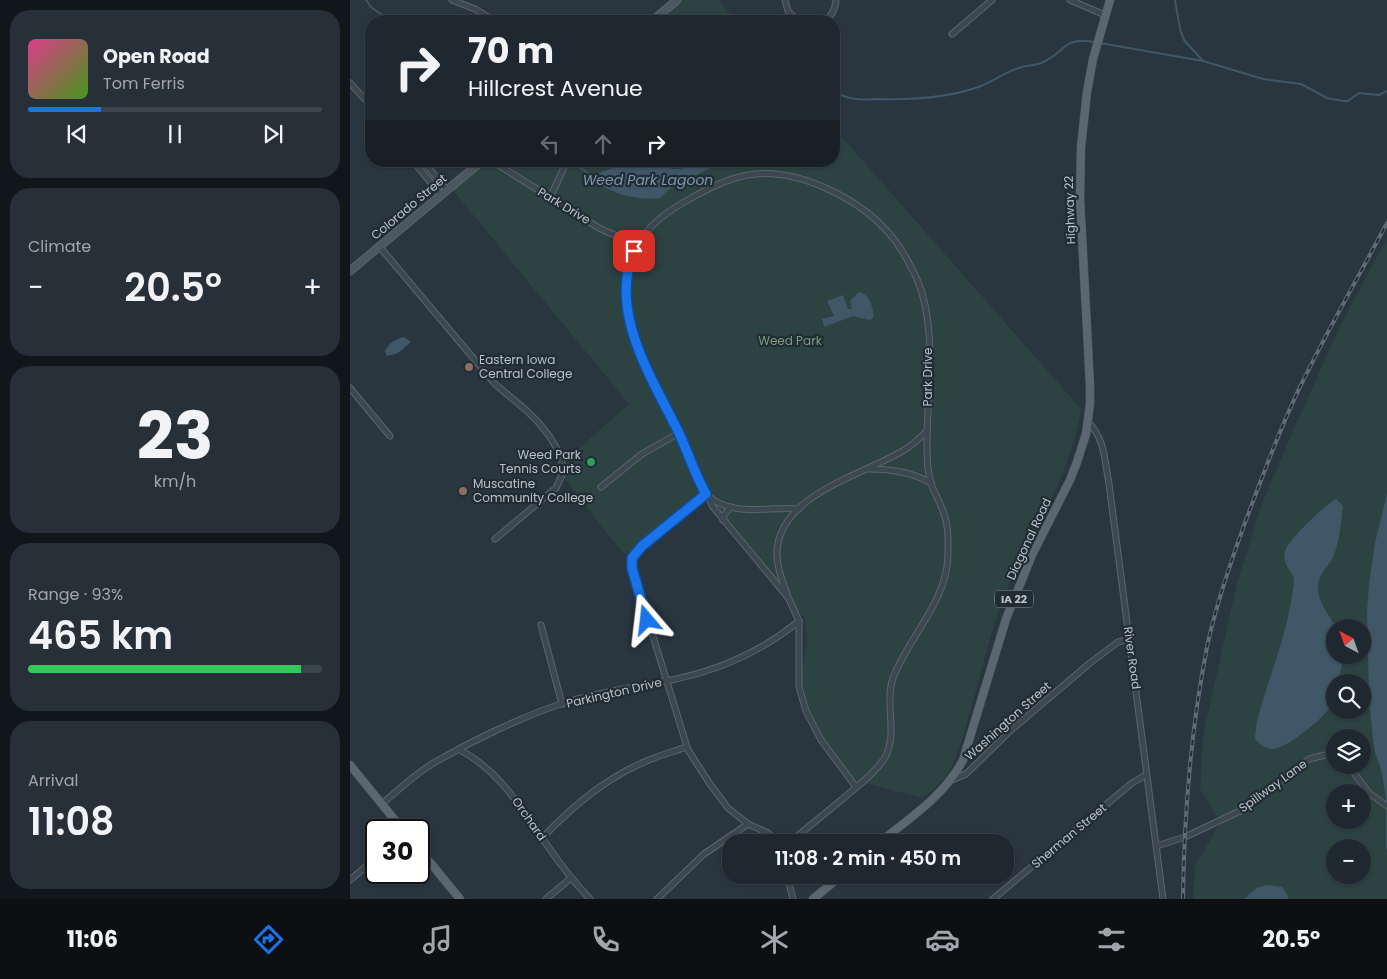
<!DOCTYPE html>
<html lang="en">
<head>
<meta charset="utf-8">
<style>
  :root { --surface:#1f2830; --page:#273038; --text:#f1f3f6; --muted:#a1a6ab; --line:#3c444c; --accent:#1a73e8 }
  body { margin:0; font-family:Poppins,sans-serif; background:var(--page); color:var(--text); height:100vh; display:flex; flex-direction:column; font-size:19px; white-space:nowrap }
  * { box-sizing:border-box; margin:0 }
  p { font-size:16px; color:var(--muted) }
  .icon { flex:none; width:28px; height:28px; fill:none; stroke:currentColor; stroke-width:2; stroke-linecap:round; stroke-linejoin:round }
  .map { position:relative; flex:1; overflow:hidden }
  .side { display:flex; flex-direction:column; gap:10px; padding:10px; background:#11161a; width:350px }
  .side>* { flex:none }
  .banner { position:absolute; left:15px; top:15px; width:475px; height:152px; border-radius:20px; box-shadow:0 1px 4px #0004,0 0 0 1px var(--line); background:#1f2830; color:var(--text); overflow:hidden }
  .needle { width:32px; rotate:319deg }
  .fabs { position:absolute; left:976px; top:619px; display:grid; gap:10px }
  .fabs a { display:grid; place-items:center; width:45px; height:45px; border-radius:50%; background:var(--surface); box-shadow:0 1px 4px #0004,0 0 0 1px var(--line); font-size:25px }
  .speed { position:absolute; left:15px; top:819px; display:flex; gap:10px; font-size:25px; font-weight:700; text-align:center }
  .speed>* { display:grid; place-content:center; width:65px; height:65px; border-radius:50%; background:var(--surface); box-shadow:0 1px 4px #0004,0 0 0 1px var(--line); line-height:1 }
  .speed .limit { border:2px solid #111; border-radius:8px; background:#fff; color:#111 }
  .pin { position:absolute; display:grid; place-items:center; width:42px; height:42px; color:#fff; margin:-21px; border-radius:10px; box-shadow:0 2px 8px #0006 }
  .me { position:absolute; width:55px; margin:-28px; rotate:343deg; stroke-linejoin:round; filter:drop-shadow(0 0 4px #0008) }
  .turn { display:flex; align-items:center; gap:18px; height:105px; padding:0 20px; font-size:22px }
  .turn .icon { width:65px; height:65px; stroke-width:2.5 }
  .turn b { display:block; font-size:35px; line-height:42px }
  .lanes { display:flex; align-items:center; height:48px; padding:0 20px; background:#0003; justify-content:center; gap:25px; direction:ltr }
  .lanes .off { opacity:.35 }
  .big { font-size:38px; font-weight:600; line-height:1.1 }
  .side .card { flex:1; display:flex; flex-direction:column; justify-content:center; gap:8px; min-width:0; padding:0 18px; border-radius:20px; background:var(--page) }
  .side .dial { align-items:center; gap:0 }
  .dial b { font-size:65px; line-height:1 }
  .song { display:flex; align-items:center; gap:15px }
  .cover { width:60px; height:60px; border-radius:8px; background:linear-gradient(135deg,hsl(330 70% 55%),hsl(100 70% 35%)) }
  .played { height:5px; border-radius:2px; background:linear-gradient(90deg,var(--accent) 25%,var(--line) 25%) }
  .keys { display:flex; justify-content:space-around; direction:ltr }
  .heat { display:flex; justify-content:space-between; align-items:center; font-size:28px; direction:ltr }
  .charge { height:8px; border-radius:4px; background:linear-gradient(90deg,#34c759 93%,var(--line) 0) }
  .trip { position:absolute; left:372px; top:834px; width:292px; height:50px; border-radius:20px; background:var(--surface); box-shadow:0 1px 4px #0004,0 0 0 1px var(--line); font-weight:600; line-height:50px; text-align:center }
  .tab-bar { display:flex; height:80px; justify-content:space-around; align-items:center; background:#0c1013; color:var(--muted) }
  .tab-bar .icon { width:35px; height:35px }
  .tab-bar .active { color:var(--accent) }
  .tab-bar b { font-size:22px; color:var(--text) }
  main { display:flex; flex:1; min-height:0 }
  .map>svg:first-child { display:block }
  .green { fill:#2c4341; fill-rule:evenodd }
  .water { fill:#405767 }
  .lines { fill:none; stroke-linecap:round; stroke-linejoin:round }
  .stream { stroke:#405767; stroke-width:2 }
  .street-casing { stroke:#5a656d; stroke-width:7 }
  .secondary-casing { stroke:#5a656d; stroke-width:9 }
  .primary-casing { stroke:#49535c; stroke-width:9 }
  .street { stroke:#3d4750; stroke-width:5 }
  .secondary { stroke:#4b5762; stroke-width:7 }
  .primary { stroke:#5b6770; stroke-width:8 }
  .rail-casing { stroke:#5f6c76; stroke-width:4 }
  .rail { stroke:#212c35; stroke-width:2; stroke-dasharray:5.5; stroke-linecap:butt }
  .route-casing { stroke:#114b97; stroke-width:12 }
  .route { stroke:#1a73e8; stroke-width:9 }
  .education-dot { fill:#8d6e63; stroke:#212c35; stroke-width:2 }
  .leisure-dot { fill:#2e9e5b; stroke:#212c35; stroke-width:2 }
  .labels { text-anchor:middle; stroke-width:4.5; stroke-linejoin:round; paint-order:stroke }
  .shield { fill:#212c35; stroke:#8b959d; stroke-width:1 }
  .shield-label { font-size:11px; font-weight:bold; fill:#b9c2ca }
  .street-label { font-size:12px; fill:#b9c2ca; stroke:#212c35 }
  .park-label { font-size:12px; fill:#799e7c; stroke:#212c35 }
  .poi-label { font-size:12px; fill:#b9c2ca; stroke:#212c35; text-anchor:start }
  .water-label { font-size:14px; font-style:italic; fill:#7d97aa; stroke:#212c35 }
</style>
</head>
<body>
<main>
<section class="side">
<div class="card">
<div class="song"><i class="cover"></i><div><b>Open Road</b><p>Tom Ferris</p></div></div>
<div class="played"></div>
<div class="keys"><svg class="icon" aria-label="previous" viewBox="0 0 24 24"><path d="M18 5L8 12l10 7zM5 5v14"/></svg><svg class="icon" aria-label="pause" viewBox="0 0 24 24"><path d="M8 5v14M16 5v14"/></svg><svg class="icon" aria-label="next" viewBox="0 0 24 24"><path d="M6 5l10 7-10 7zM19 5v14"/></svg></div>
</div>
<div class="card"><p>Climate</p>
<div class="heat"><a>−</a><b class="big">20.5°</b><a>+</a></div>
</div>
<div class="card dial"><b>23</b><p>km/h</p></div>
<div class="card"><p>Range · 93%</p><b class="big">465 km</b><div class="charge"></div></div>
<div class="card"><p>Arrival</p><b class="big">11:08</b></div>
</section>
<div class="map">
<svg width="1037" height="899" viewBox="0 0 1037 899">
  <rect width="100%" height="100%" fill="#293640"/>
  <g class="green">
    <polygon points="327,0 368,0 387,21 302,21"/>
    <path d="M484,128L731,409C721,480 675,539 651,605C637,643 629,683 617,722C612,738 608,756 599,771C593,782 581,791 572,798L504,780L470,735L457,708L451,678L457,641L454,618L427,584L375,523L356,493L350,495L275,555C254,530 235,505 215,479L217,459L279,404L101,188L133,161H484Z"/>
    <path d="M1037,238V899H843L845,866L871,822L850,789L853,736L887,583L912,504L944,429L991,324ZM985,628H1012V655H985ZM985,682H1012V710H985ZM985,738H1012V765H985ZM985,792H1012V820H985ZM985,848H1012V875H985Z"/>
  </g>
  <g class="water">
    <path d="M282,161H316L322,169H331L345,161H375C357,171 322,183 310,198C292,201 254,194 244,177C254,168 270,168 282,161Z"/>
    <path d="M509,292C521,295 522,306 524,317L520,320L503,316L474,327L472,319L484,316L477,301L493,295L498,309H502L500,301Z"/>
    <path d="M54,337L61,342L48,353L37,356L35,351C39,343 45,339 54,337Z"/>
    <polygon points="1037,494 1037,851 1036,849 1036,797 1031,769 1024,749 1019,697 1017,611 1019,584 1025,543"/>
    <path d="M986,499L993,506C991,523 990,539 984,555C981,563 975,568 971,575C961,594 977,612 986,627L985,628V655H994L988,682H985C985,690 985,699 981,706C974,718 934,751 921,749C914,748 909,744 905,738L907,721C918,679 936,638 942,595C943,590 945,581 943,576C939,568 932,563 935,551C939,539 975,505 986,499Z"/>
    <polygon points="919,885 932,887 938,896 938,899 894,899 908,887"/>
  </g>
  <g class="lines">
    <g class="stream">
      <polyline points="16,0 21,7 40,21"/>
      <polyline points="825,0 830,29 834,40 853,61"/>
      <polyline points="750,43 853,61 913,79 951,84 977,98 993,101 998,101 1009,93 1029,95 1037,91"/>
      <path d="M484,93C491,95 498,98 506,99C513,100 521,99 529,99C563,100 599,98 631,86C644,81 655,72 669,68C676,65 684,66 691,63C717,52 710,37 745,42"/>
      <polyline points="225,164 244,177"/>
    </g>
    <g class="street-casing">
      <g id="street">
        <polyline points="102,0 125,9 143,20 150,21"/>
        <polyline points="435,0 438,11 448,21"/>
        <polyline points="720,0 755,15"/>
        <path d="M474,21C482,16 485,10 486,0"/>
        <polyline points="602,34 642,0"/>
        <polyline points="0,83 21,106"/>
        <polyline points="63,161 91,195"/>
        <polyline points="73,161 97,190"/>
        <path d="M142,161L249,228C263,235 275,240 291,239C304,220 323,208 343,197C363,186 383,176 406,174C450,170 507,198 536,230C549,243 559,262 567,279C588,328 577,391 577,443C577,457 577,472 582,486C586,496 592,506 595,517C599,529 598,543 598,555C597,602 559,636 543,678C534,704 549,735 534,759C524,774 509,785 496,796C477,812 458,827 440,842"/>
        <polyline points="200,198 217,161"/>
        <polyline points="268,238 283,255"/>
        <path d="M291,239C271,275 275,307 286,344L363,507L431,589L439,599L449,621V687L456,711L471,740L506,787"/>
        <polyline points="29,246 145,384 176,410 188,422 200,437 210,454 213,467 212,475 206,488 145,539"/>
        <polyline points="0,388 40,436"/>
        <path d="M738,422C755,438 755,463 759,484L813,899"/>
        <path d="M519,469C541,469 562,472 581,483"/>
        <polyline points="251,487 292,454 329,433"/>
        <polyline points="373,520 374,515 381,507"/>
        <path d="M437,594C432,580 426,565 427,550C432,493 514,475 554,450C563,445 570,438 577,431"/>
        <polyline points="191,625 212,704"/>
        <path d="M110,750C150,771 171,808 197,845C210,864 224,882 240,899"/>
        <polyline points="998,765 1019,793 1037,806"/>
        <polyline points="602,780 616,774 660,731 740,663 768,642 780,639"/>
        <path d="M32,804C48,790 64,775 82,764C123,740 175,715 220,701C251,692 284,687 316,681C364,672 411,652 449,621"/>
        <path d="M192,838C225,804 259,775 304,758C314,754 326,751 336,747"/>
        <path d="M427,842L418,833L398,824L378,808L360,784L338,750L282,568V557L288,549L357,495C383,518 418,506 449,509"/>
        <polyline points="807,846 835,837 890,811 959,759 975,755 985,757"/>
        <polyline points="435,875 440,887 443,899"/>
        <polyline points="0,880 26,858"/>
        <polyline points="196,899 221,878"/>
        <polyline points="307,899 354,854 398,824"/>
        <polyline points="643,899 782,783 796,775"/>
      </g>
    </g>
    <g class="secondary-casing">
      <g id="secondary">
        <polyline points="302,21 327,0"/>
        <polyline points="0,271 132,161"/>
      </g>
    </g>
    <g class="primary-casing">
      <g id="primary">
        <polyline points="0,765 53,830"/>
        <path d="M530,842C560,818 595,795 613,760L656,619L682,555L720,480L727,462L736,434L740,404V385L730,199L731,147L737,92L743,59L760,0"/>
        <polyline points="69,849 110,899"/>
        <polyline points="463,899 492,875"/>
      </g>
    </g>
    <use href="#street" class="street"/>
    <use href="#secondary" class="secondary"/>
    <use href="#primary" class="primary"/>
    <g class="rail-casing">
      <path id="rail" d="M833,899C834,815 841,729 857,647C866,604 881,561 896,520C913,475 929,430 950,387C977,331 1008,278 1037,223"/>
    </g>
    <use href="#rail" class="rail"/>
  </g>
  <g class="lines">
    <g class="route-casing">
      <path id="route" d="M284,251C258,312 302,378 328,431C338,452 345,475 356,494L292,546L282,558V568L297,620"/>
    </g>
    <use href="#route" class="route"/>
  </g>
  <g class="education-dot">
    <circle cx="119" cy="367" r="5"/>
    <circle cx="113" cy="491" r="5"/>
  </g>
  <circle class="leisure-dot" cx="241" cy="462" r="5"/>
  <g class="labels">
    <rect class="shield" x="645" y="590.5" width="38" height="17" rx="4"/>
    <g class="shield-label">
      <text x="664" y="603">IA 22</text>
    </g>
    <g class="street-label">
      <text transform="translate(214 206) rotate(31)" y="4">Park Drive</text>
      <text transform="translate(59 207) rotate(-40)" y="4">Colorado Street</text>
      <text transform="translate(720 210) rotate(-92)" y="4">Highway 22</text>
      <text transform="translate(578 377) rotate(-90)" y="4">Park Drive</text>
      <text transform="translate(679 539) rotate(-65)" y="4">Diagonal Road</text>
      <text transform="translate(782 658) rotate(82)" y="4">River Road</text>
      <text transform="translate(264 693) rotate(-13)" y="4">Parkington Drive</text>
      <text transform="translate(658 721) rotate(-42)" y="4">Washington Street</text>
      <text transform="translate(923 786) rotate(-36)" y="4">Spillway Lane</text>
      <text transform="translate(179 819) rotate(55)" y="4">Orchard</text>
      <text transform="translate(719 836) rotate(-40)" y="4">Sherman Street</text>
    </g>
    <g class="park-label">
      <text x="440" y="345">Weed Park</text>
    </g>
    <g class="poi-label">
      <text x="129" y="364">Eastern Iowa<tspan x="129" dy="14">Central College</tspan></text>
      <text x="231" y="459" text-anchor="end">Weed Park<tspan x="231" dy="14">Tennis Courts</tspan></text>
      <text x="123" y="488">Muscatine<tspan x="123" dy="14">Community College</tspan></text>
    </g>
    <g class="water-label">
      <text x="298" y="185">Weed Park Lagoon</text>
    </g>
  </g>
</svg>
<div class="fabs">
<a><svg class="needle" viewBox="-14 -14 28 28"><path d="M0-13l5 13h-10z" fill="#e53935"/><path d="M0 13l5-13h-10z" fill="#a1a6ab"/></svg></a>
<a><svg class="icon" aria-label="search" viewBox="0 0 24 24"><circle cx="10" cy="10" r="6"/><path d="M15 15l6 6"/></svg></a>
<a><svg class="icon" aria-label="layers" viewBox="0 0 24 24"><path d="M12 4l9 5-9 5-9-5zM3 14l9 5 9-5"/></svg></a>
<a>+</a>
<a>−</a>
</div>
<div class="speed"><div class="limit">30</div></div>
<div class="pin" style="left:284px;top:251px;background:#d93025"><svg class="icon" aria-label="arrive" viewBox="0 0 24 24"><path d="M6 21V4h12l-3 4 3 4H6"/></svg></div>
<svg class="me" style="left:297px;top:620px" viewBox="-20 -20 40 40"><path d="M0-17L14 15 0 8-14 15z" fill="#1a73e8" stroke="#fff" stroke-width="4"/></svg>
<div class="trip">11:08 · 2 min · 450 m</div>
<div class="banner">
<div class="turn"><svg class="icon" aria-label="right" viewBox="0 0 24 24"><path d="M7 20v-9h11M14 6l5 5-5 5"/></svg><div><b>70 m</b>Hillcrest Avenue</div></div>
<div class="lanes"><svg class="icon off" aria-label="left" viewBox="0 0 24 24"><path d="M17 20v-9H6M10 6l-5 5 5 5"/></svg><svg class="icon off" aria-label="ahead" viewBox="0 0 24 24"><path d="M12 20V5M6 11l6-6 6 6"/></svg><svg class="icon" aria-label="right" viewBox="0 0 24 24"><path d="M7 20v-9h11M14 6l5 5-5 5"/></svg></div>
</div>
</div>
</main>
<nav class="tab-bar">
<b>11:06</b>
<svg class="icon active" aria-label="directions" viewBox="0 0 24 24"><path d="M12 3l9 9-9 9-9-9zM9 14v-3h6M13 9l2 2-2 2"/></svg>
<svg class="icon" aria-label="music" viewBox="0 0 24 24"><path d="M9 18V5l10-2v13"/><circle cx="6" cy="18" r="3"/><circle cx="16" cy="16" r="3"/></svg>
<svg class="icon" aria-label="phone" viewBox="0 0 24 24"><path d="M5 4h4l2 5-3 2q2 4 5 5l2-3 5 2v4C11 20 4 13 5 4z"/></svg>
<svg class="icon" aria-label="climate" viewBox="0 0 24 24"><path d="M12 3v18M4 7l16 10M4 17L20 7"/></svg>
<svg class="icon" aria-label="car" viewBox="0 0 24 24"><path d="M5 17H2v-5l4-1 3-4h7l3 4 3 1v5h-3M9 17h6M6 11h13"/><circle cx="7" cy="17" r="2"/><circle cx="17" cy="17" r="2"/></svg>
<svg class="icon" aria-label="filters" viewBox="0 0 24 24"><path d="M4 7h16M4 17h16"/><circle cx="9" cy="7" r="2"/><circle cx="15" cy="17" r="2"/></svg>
<b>20.5°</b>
</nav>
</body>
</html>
